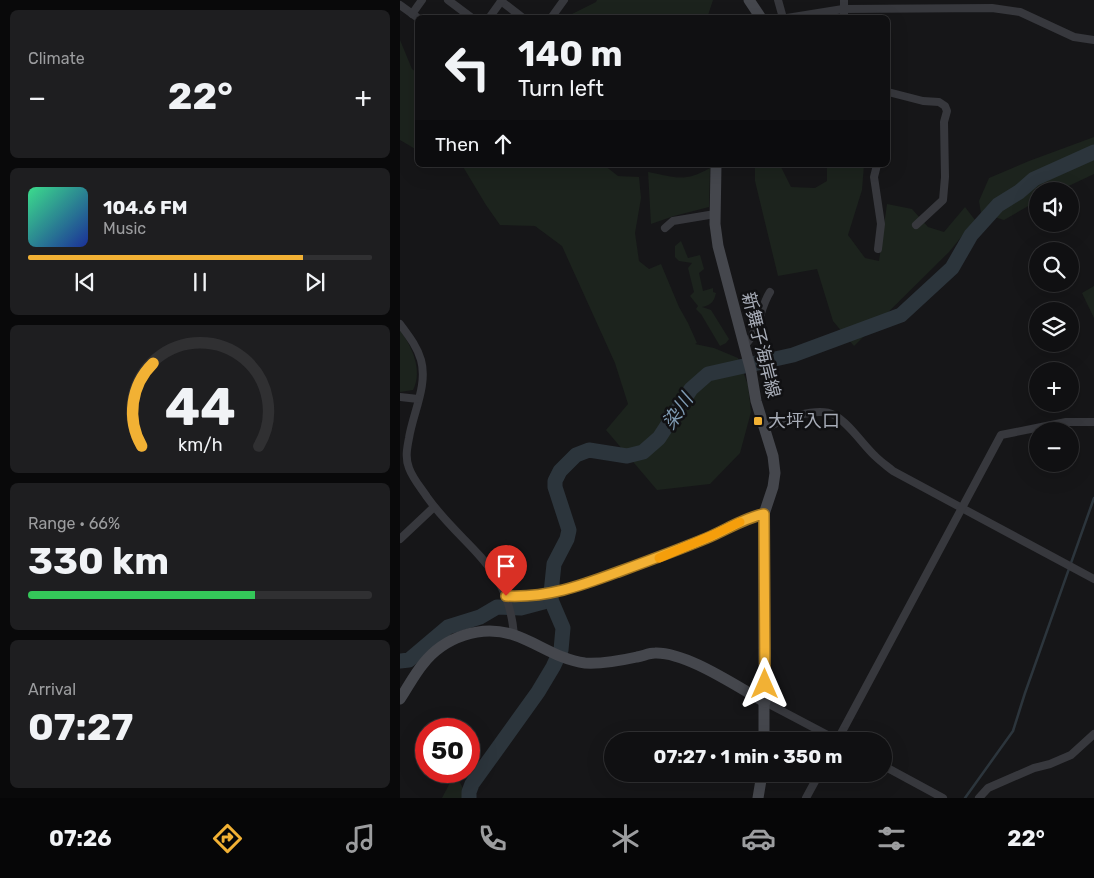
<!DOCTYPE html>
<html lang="en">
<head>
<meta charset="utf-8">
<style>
  :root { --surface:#101012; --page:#1e1e20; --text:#f1f3f6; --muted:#9c9d9f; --line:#303032; --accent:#f2b134 }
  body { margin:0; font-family:Rubik,"Noto Sans JP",sans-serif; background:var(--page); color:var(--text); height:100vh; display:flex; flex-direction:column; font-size:19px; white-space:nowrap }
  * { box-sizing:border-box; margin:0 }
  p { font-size:16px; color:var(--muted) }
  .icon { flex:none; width:28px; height:28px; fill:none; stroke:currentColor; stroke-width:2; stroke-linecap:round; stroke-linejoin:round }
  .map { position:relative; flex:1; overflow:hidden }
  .panel { display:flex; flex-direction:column; gap:10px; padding:10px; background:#09090a; width:400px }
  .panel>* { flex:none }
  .banner { position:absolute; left:15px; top:15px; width:475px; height:152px; border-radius:8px; box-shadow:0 5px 20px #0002,0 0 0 1px var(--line); background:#101012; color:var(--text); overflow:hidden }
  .tools { position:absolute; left:629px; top:182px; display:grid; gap:10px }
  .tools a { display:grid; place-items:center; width:50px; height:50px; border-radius:50%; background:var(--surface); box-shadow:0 5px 20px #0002,0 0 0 1px var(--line); font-size:25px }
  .speed { position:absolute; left:15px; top:718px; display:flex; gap:10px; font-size:25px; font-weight:700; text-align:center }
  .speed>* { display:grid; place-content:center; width:65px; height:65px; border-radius:50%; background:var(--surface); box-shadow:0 5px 20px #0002,0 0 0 1px var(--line); line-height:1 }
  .speed .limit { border:8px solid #d22; background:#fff; color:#111 }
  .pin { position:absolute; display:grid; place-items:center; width:42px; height:42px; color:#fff; margin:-51px -21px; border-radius:50% 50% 50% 0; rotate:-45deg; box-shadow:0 0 5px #0007 }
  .pin .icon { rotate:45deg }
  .me { position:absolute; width:55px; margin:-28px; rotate:0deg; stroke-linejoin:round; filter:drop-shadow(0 0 4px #0008) }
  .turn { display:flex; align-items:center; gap:18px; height:105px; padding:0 20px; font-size:22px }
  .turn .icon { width:65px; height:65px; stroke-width:2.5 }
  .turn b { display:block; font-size:35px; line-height:42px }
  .then { display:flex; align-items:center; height:48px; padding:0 20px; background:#0003; gap:10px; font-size:19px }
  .big { font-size:38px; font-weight:700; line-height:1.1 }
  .panel .tile { flex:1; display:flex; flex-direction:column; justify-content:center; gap:8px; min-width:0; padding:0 18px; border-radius:8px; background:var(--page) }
  .panel .dial { align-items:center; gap:0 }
  .dial svg { height:130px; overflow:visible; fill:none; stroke:var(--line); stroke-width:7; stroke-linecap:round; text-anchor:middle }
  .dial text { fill:var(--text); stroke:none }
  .song { display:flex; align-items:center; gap:15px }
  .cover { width:60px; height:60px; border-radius:8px; background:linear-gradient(135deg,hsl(150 70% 55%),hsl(230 70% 35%)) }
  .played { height:5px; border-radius:2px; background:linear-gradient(90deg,var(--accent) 80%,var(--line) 80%) }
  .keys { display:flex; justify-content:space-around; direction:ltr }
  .heat { display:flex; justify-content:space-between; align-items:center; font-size:28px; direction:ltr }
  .charge { height:8px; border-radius:4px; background:linear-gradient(90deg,#34c759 66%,var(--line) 0) }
  .trip { position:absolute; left:204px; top:732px; width:288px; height:50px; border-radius:25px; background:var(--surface); box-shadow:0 5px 20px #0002,0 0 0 1px var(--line); font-weight:700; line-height:50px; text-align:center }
  .dock { display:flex; height:80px; justify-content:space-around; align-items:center; background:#060607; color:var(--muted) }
  .dock .icon { width:35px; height:35px }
  .dock .selected { color:var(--accent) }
  .dock b { font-size:22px; color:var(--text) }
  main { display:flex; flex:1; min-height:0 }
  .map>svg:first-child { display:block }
  .green { fill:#1c231d }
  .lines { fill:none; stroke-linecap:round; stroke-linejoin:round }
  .stream { stroke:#2c353c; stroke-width:2.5 }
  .river { stroke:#2c353c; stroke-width:15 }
  .street { stroke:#37383d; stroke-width:8 }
  .secondary { stroke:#45474d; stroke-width:11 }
  .route-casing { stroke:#9d7322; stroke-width:12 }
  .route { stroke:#f2b134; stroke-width:9 }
  .slow { stroke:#f59e0b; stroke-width:9 }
  .poi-dot { fill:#f2b134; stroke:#111113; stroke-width:2 }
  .labels { text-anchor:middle; stroke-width:5; stroke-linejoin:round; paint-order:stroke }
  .street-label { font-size:18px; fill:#a8adb8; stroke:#111113 }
  .poi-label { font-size:18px; fill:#a8adb8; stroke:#111113; text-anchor:start }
  .water-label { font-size:19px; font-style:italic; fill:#7f9bb3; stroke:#111113 }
</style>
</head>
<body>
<main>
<section class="panel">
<div class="tile"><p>Climate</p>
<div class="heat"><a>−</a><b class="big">22°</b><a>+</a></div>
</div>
<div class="tile">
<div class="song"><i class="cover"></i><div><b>104.6 FM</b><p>Music</p></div></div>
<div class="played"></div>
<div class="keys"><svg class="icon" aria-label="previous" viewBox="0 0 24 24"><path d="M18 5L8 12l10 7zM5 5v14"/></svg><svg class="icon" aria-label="pause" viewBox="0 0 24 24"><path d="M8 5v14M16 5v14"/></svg><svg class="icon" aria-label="next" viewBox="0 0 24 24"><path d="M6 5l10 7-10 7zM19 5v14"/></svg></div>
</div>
<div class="tile dial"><svg viewBox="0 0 100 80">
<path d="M14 69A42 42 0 1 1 86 69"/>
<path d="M14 69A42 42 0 0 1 21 18" stroke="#f2b134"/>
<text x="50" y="56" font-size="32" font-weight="700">44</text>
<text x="50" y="72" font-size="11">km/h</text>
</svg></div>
<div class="tile"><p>Range · 66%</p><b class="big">330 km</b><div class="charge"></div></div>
<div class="tile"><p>Arrival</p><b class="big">07:27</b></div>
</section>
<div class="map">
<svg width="694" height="798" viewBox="0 0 694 798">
  <rect width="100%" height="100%" fill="#161618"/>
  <g class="green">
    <polygon points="197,0 313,0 308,15 310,17 166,17 196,2"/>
    <polygon points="0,40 12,69 17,73 17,150 0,140"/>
    <polygon points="694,137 694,174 658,191 638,191 637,201 604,220 581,213 579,201 589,178 629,161"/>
    <polygon points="62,165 204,165 218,176 239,177 241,198 235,233 239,261 249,269 261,264 279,307 288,323 297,343 295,344 314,348 338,358 348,385 351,412 340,453 310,484 257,490 206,430 228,404 215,363 162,246 135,226 100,225 86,205"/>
    <polygon points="355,165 380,165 391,187 415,188 427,181 427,165 464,165 462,190 448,235 465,258 479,261 487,204 512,209 528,227 544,232 565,207 575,220 549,252 454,346 433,321 417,269 378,276 355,181"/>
    <path d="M310,168L309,207L274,216L251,224L248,172C276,177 283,183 310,168Z"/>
    <path d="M281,241L288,258L300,255L304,269L299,273L303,291L313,288V292L316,293C314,302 311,305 302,307L311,310L329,339L326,343L320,346L301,314L296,309L298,306L290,296L294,292L288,268L292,263L279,261L275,257V246Z"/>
    <polygon points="694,286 694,318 682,293"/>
    <path d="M0,330C12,347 23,370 13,390L0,392Z"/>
    <polygon points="55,773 68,798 42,798"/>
  </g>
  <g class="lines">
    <polyline class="stream" points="565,798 613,731 625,693 694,498"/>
    <g class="river">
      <polyline points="0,661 9,660 48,627 80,617 97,607 121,608 151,600"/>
      <polyline points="69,798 69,792 72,784 138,692 153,667 161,650 163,628 151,600 151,593 154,564 167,539 169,530 155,487 155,481 160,471 176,455 189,450 227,456 243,452 259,438 291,389 308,374 393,355 501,315 552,268 571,235 598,205 619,192 634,179 694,152"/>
    </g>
    <g class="street">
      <polyline points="48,0 72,18"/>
      <polyline points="378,0 383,18"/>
      <polyline points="101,1 123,18"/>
      <polyline points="0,5 18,18"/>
      <polyline points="12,14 22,0"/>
      <polyline points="89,18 102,0"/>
      <polyline points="151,18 164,0"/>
      <polyline points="387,18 443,9 592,8 620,12 674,37 694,40"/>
      <polyline points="444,18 444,0"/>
      <polyline points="488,92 523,101 539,102 545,106 547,111 544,122 545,177 543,200 516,225"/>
      <polyline points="477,165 474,177 481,224 478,249"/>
      <polyline points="265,228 273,221 315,214"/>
      <path d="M0,324C8,335 17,346 21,360C28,385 13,413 9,438C7,448 5,458 9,468C13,479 21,488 27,497C64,549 108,563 114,635"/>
      <path d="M344,346C360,331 359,309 370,292"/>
      <polyline points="0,397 18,399"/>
      <path d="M365,429C381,420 417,406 434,415C449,423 463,445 475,456C481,462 487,466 493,471L694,579"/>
      <polyline points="0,539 34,507"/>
      <path d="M107,596C147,598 177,586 214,573C246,562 277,551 307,538C326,530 344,518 364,514"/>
      <polyline points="365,702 439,741"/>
      <polyline points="437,741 601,435 666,422 694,422"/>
      <polyline points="482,765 543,798"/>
      <polyline points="406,798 419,774"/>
      <polyline points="579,798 588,788 634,768 650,764 671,755 694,734"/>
    </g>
    <g class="secondary">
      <polyline points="349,0 361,18"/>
      <polyline points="316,165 315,224 318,246 351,371 356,401 373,456 375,473 373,487 364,514 364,741"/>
      <path d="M0,699C8,687 14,675 23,664C44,637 81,624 114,635C138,643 159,660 185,663C203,664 219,661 237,657C243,656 249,653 255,653C287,652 337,687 365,702"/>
      <polyline points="358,798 362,774"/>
    </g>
  </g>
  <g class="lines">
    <g class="route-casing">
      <path id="route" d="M106,596C148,598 180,586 218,572C248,561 278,550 307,538C326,530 344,518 364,514L365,684"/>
    </g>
    <use href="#route" class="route"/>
    <polyline class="slow" points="259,558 313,535 340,522"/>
  </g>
  <rect class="poi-dot" x="353" y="416" width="10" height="10" rx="2.5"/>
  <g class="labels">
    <g class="street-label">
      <text transform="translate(361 345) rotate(76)" y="6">新舞子海岸線</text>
    </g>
    <g class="poi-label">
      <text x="368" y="427">大坪入口</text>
    </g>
    <g class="water-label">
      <text transform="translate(277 411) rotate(-56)" y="7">染川</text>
    </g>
  </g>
</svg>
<div class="tools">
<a><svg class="icon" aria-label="sound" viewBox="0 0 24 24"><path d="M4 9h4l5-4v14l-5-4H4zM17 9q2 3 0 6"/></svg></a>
<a><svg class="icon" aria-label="search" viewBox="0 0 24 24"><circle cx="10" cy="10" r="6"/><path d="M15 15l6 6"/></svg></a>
<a><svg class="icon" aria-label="layers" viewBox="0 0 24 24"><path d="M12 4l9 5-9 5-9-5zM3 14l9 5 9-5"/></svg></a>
<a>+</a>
<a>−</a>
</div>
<div class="speed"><div class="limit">50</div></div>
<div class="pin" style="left:106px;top:596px;background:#d93025"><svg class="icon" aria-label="arrive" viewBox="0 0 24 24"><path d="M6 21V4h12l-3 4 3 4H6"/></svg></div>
<svg class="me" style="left:365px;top:684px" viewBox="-20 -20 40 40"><path d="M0-17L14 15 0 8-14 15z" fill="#f2b134" stroke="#fff" stroke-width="4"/></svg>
<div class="trip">07:27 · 1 min · 350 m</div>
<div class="banner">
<div class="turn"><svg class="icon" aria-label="left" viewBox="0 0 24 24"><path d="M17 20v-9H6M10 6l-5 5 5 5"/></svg><div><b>140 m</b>Turn left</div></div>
<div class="then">Then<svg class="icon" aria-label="ahead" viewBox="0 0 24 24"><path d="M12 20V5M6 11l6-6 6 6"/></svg></div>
</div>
</div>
</main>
<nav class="dock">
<b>07:26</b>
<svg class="icon selected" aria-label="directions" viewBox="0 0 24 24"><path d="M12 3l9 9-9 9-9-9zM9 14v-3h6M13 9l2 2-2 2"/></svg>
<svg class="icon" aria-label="music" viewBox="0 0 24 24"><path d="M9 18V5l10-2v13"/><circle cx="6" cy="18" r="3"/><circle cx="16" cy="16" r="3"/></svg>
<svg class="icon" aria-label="phone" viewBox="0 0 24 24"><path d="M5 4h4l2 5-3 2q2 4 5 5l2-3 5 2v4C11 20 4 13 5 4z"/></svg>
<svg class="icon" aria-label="climate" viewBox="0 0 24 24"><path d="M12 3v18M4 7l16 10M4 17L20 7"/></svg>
<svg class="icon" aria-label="car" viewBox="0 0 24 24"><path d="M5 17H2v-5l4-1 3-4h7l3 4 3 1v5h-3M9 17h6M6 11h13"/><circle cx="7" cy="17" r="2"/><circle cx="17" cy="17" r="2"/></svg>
<svg class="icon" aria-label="filters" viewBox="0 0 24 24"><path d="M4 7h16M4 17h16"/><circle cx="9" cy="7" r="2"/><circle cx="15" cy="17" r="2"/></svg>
<b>22°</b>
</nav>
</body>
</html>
